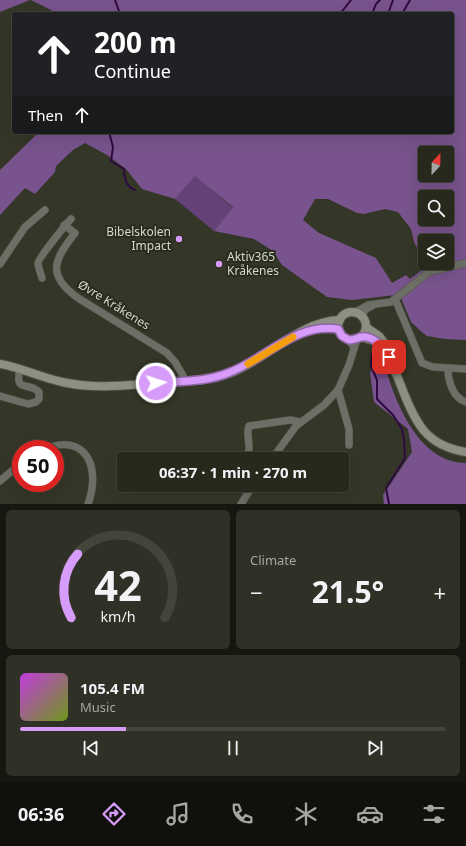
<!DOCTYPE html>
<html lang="en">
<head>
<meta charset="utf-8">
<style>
  :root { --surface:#27291d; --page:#2f3126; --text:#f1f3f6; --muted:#a4a6a4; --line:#43453b; --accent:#d79bf9 }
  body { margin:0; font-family:"Noto Sans",sans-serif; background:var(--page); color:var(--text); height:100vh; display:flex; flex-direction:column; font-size:15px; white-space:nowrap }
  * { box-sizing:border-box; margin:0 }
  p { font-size:13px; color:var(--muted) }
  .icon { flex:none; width:22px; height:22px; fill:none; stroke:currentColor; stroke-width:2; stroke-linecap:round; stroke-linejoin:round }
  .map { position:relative; height:504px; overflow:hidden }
  .sheet { display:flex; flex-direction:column; gap:6px; padding:6px; background:#151710; flex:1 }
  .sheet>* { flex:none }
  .banner { position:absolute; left:12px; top:12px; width:442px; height:122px; border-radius:4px; box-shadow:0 4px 16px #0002,0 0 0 1px var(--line); background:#202124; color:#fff; overflow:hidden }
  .needle { width:26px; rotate:22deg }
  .tools { position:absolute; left:418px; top:146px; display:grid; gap:8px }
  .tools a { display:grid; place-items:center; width:36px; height:36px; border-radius:4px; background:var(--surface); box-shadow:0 4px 16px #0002,0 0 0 1px var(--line); font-size:20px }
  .speed { position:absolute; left:12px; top:440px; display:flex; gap:8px; font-size:20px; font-weight:700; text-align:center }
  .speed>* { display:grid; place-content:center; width:52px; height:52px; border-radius:50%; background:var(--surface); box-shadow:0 4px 16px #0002,0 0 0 1px var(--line); line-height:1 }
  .speed .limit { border:6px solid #d22; background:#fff; color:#111 }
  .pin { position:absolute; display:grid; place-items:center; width:34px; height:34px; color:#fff; margin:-17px; border-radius:8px; box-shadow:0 2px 6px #0006 }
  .me { position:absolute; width:44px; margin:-22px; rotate:86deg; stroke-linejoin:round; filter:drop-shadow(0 0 3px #0008) }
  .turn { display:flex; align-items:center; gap:14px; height:84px; padding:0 16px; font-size:18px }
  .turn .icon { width:52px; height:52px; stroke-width:2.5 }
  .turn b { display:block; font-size:28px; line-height:34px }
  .then { display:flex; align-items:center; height:38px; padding:0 16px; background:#0003; gap:8px; font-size:15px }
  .big { font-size:30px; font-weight:700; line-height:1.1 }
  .sheet .card { flex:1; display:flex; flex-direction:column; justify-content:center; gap:6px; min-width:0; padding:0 14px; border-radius:6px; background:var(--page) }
  .sheet .dial { align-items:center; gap:0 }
  .dial svg { height:104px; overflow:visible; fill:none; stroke:var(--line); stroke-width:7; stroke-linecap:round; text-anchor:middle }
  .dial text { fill:var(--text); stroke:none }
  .song { display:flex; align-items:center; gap:12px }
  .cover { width:48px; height:48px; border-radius:6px; background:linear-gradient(135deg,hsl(290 70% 55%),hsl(80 70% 35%)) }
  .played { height:4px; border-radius:2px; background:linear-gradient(90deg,var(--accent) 25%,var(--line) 25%) }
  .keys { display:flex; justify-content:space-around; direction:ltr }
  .heat { display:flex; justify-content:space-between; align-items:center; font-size:22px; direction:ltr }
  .sheet .tiles { flex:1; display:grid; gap:6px; grid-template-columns:1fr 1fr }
  .card:last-child { grid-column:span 2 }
  .trip { position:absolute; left:117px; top:452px; width:232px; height:40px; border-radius:4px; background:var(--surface); box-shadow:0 4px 16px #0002,0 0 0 1px var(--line); font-weight:700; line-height:40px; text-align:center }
  .dock { display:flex; height:64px; justify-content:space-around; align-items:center; background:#10100c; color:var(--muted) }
  .dock .icon { width:28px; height:28px }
  .dock .on { color:var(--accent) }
  .dock b { font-size:18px; color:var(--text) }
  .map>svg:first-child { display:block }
  .green { fill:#644177 }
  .forest { fill:#78538d; fill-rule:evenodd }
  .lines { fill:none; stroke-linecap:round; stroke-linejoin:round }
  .stream { stroke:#2f0a40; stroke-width:2 }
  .street-casing { stroke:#515445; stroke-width:8 }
  .secondary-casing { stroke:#515445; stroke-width:10 }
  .street { stroke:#6d6f67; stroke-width:7 }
  .secondary { stroke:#8c8f82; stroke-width:8 }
  .route-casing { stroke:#8c65a2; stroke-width:10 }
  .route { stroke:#d79bf9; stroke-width:7 }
  .slow { stroke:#f59e0b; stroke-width:7 }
  .poi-dot { fill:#d79bf9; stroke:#2a2d1d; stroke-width:1.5 }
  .labels { text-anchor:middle; stroke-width:4; stroke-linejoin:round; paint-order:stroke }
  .poi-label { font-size:12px; fill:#d5d7cd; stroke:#2a2d1d; text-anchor:end }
  .street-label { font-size:12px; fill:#d5d7cd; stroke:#2a2d1d }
</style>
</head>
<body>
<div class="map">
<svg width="466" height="504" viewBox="0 0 466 504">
  <rect width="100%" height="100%" fill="#343727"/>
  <polygon class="green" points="195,175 233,208 214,231 175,199"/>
  <g class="forest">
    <polygon points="0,0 30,0 0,12"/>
    <path d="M31,0H466V340L445,339L427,336L423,333L411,322L401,298L395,295L352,300L327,297L282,265L273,251L254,239L214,231L233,207L195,176L175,199L142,189L126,169L107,155L85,143L73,150L56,166L55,172L35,194L25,188L0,215V170L39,132H452V14H54L51,10ZM425,153H447V175H425ZM425,197H447V219H425ZM315,199H328L357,213L364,214L385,209L398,212L411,229L414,242L425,263V241H447V263H425L426,267L410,279L406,275L392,283L376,258L319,233L303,220Z"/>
    <path d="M376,355H382C392,395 416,463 466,463V504H384L383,495L412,452L408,429L374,402L370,373Z"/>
  </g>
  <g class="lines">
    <g class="stream">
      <polyline points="115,0 120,14"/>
      <polyline points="340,14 351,0"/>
      <polyline points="372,14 376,4 380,0"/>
      <polyline points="388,14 393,0"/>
      <polyline points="402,14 410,0"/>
      <path d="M109,132L113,147L111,161L124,169C124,177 126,187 135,190"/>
      <polyline points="372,354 371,366 377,380 377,399 393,415 402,429 404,439 405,458 386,488 389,504"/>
    </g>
    <g class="street-casing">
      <g id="street">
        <path d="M64,225L75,233C54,260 46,275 78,298L167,353L175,362L186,381"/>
        <polyline points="0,264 25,227 45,210"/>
        <path d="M42,278C41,274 38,267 38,263C38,259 66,224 71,219"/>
        <polyline points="395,299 422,363 433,367 466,369"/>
        <polyline points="354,313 368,305 391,302 429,272 466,263"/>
        <polyline points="361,316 366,309 372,306"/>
        <polyline points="349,340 354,348"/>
        <path d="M448,369C448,381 453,398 466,402"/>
        <polyline points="338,390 349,429 349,445"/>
        <path d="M0,396L28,404L36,402L39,399V392C29,381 14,394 20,369"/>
        <path d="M44,449C87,432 101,468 88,504"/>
        <path d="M240,459C257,453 244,437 249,426L290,420L300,422"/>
        <polyline points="272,459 296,426 324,405 338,390 349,365 357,339"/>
        <polyline points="0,481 21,463"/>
        <polyline points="241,504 253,485"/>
      </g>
    </g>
    <g class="secondary-casing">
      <g id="secondary">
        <circle cx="352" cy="326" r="14"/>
        <path d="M366,327L379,336L385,344C390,360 397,375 403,391C416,424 427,446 466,452"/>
        <polyline points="313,329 328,328 339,329"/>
        <polyline points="361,337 375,341 384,349"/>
        <path d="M0,364C23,368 44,379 67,383C97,389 127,385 158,383C184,381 210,381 235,371C270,356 301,321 340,320"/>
      </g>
    </g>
    <use href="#street" class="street"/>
    <use href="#secondary" class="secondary"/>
  </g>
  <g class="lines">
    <g class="route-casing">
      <path id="route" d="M156,383C180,381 206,382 228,373C266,359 296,322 338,329L342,336L349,340C354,340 357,338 361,337C372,335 386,348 389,357"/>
    </g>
    <use href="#route" class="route"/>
    <polyline class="slow" points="248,364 293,337"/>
  </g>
  <g class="poi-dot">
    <circle cx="179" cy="239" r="4"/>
    <circle cx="219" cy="264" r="4"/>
  </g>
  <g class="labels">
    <g class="poi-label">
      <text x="171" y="236">Bibelskolen<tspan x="171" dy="14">Impact</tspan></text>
      <text x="227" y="261" text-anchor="start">Aktiv365<tspan x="227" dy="14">Kråkenes</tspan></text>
    </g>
    <g class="street-label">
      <text transform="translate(114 305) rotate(32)" y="4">Øvre Kråkenes</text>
    </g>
  </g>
</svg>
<div class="tools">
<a><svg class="needle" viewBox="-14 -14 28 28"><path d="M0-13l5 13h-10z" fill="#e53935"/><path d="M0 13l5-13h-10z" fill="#a4a6a4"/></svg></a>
<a><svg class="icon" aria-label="search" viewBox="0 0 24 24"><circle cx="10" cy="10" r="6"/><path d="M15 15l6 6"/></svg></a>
<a><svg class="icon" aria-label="layers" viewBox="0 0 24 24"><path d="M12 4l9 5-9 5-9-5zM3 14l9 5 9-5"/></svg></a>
</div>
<div class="speed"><div class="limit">50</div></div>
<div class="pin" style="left:389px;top:357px;background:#d93025"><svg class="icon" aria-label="arrive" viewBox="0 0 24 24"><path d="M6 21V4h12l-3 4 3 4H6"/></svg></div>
<svg class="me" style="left:156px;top:383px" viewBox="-20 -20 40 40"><circle r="17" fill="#d79bf9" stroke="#fff" stroke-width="3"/><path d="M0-11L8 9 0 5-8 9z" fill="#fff"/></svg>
<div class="trip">06:37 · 1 min · 270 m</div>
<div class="banner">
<div class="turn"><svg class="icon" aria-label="ahead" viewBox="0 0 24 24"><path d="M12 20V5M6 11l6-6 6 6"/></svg><div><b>200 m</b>Continue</div></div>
<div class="then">Then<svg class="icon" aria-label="ahead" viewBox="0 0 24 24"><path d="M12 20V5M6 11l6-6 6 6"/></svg></div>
</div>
</div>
<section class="sheet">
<div class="tiles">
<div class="card dial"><svg viewBox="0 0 100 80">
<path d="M14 69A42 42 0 1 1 86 69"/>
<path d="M14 69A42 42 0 0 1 19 20" stroke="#d79bf9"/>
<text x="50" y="56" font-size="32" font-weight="700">42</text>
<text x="50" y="72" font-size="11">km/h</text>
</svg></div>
<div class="card"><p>Climate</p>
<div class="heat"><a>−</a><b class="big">21.5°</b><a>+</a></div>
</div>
<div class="card">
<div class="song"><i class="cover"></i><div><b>105.4 FM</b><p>Music</p></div></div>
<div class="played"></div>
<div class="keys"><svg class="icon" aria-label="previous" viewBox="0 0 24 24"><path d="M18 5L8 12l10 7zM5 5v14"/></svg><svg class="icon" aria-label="pause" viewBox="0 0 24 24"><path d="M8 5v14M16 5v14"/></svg><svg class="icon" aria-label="next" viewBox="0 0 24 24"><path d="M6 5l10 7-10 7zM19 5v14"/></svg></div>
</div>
</div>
</section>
<nav class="dock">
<b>06:36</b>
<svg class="icon on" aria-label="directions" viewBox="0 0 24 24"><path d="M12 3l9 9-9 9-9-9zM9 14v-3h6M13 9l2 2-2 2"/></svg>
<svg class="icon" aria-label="music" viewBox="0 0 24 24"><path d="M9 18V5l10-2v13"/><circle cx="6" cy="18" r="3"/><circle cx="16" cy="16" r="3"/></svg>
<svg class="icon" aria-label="phone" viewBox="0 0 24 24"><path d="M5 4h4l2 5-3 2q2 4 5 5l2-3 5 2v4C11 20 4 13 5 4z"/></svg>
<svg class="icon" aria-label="climate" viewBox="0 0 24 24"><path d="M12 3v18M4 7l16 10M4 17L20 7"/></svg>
<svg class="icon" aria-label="car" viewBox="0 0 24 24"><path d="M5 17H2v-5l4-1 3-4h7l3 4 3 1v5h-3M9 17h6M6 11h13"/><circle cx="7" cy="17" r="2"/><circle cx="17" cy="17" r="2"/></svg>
<svg class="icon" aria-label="filters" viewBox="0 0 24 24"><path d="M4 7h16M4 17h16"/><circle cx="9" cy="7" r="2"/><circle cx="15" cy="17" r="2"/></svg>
</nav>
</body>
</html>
